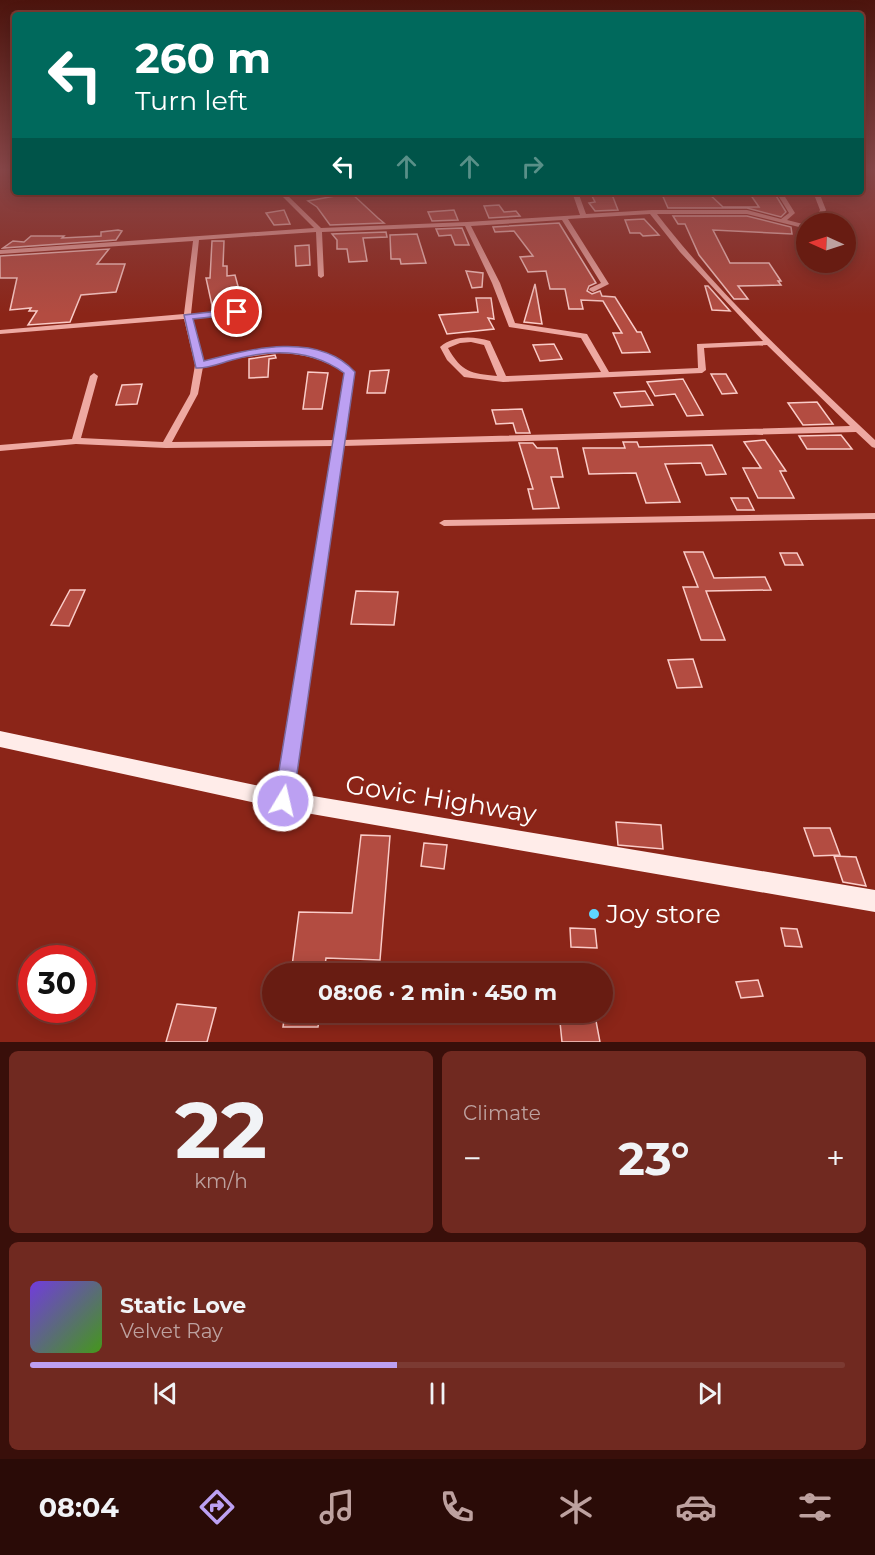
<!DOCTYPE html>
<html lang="en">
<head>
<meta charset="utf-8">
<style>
  :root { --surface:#681c12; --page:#702920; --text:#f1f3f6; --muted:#bda19f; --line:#7b3a32; --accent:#bca0f2 }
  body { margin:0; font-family:Montserrat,sans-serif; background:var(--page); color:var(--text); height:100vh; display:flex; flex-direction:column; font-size:22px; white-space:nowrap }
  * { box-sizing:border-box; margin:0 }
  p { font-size:20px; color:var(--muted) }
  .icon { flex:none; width:33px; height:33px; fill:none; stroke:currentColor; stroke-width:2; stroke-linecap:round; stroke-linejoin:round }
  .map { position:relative; height:1042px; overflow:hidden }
  .drawer { display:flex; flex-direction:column; gap:9px; padding:9px; background:#390f0a; flex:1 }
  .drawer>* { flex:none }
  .guide { position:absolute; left:12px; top:12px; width:852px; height:183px; border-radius:6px; box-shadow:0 3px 15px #0003,0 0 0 2px var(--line); background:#00695c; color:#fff; overflow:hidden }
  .needle { width:39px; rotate:273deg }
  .fabs { position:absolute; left:796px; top:213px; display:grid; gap:12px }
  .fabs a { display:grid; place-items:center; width:60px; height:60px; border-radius:50%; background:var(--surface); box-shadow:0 3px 15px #0003,0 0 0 2px var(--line); font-size:30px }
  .speed { position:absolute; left:18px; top:945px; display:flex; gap:12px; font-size:30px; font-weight:700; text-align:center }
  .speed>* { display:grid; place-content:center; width:78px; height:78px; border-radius:50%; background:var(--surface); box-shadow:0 3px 15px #0003,0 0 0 2px var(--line); line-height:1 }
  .speed .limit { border:9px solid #d22; background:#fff; color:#111 }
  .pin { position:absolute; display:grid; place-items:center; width:51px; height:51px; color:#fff; margin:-26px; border:3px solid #fff; border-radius:50%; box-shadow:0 2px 6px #0007 }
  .me { position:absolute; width:66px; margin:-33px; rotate:9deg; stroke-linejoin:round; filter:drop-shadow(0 0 4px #0008) }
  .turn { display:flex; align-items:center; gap:21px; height:126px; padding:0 24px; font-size:27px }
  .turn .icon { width:78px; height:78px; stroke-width:2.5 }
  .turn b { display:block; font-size:42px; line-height:51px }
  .lanes { display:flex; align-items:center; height:57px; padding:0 24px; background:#0003; justify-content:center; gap:30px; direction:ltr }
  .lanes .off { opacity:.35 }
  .big { font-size:45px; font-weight:700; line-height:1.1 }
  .drawer .card { flex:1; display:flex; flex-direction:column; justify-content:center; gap:9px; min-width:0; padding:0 21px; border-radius:9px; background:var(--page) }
  .drawer .dial { align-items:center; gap:0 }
  .dial b { font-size:78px; line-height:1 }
  .song { display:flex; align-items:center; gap:18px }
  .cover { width:72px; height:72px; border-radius:9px; background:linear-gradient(135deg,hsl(260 70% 55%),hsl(100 70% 35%)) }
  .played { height:6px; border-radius:3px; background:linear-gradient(90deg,var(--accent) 45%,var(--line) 45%) }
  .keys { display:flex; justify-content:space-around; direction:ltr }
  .heat { display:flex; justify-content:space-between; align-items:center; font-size:33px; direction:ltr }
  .drawer .tiles { flex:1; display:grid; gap:9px; grid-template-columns:1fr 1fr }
  .card:last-child { grid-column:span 2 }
  .trip { position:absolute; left:262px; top:963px; width:351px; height:60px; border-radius:30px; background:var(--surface); box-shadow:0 3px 15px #0003,0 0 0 2px var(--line); font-weight:700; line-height:60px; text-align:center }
  .dock { display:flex; height:96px; justify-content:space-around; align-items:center; background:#2a0b07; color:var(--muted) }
  .dock .icon { width:42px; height:42px }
  .dock .selected { color:var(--accent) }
  .dock b { font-size:27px; color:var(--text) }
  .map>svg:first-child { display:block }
  .building { fill:#b34c41; stroke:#faccc8; stroke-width:1.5 }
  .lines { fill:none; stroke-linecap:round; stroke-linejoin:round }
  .minor { fill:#eea9a2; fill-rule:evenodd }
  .major { fill:#ffece9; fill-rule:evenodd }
  .route { fill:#bca0f2; stroke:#7a689d; stroke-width:1.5 }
  .poi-dot { fill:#5fd6ff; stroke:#8b2518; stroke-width:2 }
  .labels { text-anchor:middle; stroke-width:6; stroke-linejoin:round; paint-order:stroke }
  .near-street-label { font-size:26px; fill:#fff; stroke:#8b2518 }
  .near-poi-label { font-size:26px; fill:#fff; stroke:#8b2518; text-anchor:start }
</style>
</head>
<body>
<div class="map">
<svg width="875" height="1042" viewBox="0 0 875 1042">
  <rect width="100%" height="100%" fill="#8b2518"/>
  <g class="building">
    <polygon points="590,192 611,192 618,210 595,211 589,203 595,202"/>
    <polygon points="661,192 707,192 723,207 759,207 750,194 775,194 786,212 781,217 747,208 668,208"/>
    <polygon points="351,193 378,218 384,223 330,225 317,207 308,201"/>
    <polygon points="499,205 504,212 516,211 520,216 489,218 484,206"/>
    <polygon points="284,210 290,224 274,225 266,213"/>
    <polygon points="454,210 458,220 432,221 428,212"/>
    <polygon points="673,216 747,216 791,227 792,234 713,230 730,263 769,263 781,281 778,281 781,285 738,286 748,299 734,299 699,255 685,224 678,224"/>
    <polygon points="644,219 659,235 643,236 640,233 630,233 625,220"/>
    <polygon points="559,223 596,283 589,286 587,291 592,294 600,291 602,296 615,297 637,332 641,332 650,352 622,353 613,333 622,333 603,301 581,300 583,309 569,309 565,289 550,289 546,271 528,272 520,257 533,256 514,231 495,232 493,227"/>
    <polygon points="462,228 469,245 455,245 451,235 439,236 436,229"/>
    <polygon points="118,230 122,231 116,240 3,248 13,241 24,242 31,236 64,236 62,238 101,236 101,232"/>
    <polygon points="386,232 387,237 363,238 367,261 349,262 347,249 337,249 337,240 332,234"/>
    <polygon points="417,234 426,263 401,264 400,259 391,259 390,235"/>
    <polygon points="212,241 224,241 223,266 227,266 227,276 235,275 244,308 213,310 206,278 210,278"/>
    <polygon points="309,245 310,265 296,266 295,246"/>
    <polygon points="109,249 97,264 125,264 116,292 81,295 70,322 28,325 37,311 29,311 31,308 10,310 17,278 0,278 0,256"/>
    <polygon points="466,271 483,273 482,287 472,288"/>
    <polygon points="535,284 542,324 524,322"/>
    <polygon points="705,286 708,286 730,311 712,310"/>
    <polygon points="476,298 491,298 494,319 488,318 494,329 447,334 439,315 478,312"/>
    <polygon points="554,344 562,359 540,361 533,345"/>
    <polygon points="275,355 276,358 269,359 268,377 249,378 249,359"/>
    <polygon points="389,370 385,393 367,393 370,371"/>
    <polygon points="308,372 328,373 322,409 303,409"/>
    <polygon points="711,374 726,374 737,393 722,394"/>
    <polygon points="683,379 703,415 687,416 675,394 655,396 647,382"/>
    <polygon points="142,384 137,404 116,405 122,385"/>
    <polygon points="645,391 653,405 621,407 614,393"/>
    <polygon points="817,402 833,424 803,425 788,403"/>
    <polygon points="522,409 530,433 516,433 513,423 496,424 492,410"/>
    <polygon points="841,435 852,449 807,449 799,436"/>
    <polygon points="765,440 786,471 780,471 794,498 758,498 743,468 761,468 744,442"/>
    <polygon points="623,442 637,442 639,447 712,445 726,474 706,475 701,463 665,464 680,502 646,503 636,473 589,474 583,448 625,448"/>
    <polygon points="519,443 533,443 537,448 557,448 563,477 551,477 559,508 533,509 528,489 533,489"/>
    <polygon points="731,498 748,498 754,510 737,510"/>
    <polygon points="684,552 703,552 714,578 765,577 771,590 706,591 725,640 701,640 683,587 698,587"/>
    <polygon points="780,553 797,553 803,565 785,565"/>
    <polygon points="70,590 85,590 69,626 51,625"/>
    <polygon points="356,591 398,592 394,625 351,624"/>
    <polygon points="693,659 702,687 677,688 668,660"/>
    <polygon points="616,822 661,825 663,849 618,845"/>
    <polygon points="804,828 830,828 840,855 814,856"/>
    <polygon points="361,835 390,836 380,960 326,958 324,974 291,974 299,912 352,913"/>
    <polygon points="424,843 447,845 444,869 421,866"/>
    <polygon points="834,856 856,857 866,886 843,882"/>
    <polygon points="570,928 595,929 597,948 571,947"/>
    <polygon points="781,928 797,929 802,947 785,946"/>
    <polygon points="758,980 763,996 741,998 736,982"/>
    <polygon points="177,1004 216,1008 207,1042 166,1042"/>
    <polygon points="285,1012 320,1012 318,1027 283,1027"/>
    <polygon points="596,1021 600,1042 562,1042 560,1022"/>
  </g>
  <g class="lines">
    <g class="minor">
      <path d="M278,192H284L321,228L467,222L580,215L572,192H578L586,214L652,210H747L781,219L789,213L776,192H782L795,213L787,220L807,225V229L747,214H657C721,297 799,368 875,440V448L872,447L856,432L343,446L290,800L288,804L283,806L278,804L276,800L334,446L166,448L76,444L0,451V445L72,439L90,376L94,373L98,376L81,438L163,442L190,394L195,365L184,319L0,334V330L184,314L193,241L0,254V250L314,228ZM650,214L680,252L763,341L697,344L698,368L609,372L587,334L515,323L500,283L471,226L562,220L601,283L590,288L589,290L593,292L609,284L568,219ZM465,226L492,283L509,327L581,338L601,372L506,376L490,341C473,336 454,335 440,347L447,360L464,377L503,382L702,373L706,370L704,348L767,345L850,426L344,440L354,372C312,335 251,349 202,362L191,318L237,314L241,312L237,310L191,314L199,240L316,232L318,276L321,278L324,276L322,232ZM471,342L484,345L497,376C471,373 462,373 448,348L460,343ZM276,353C303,353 323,359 346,373L335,440L172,442L198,394L203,367L239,358Z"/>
      <polygon points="813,192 819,192 826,210 824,214 831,224 825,224 818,214 820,210"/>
      <polygon points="875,513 875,519 444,526 439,523 444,520"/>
    </g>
    <polygon class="major" points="0,731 283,791 875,890 875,912 283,809 0,747"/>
  </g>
  <linearGradient id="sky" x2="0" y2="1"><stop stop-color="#4c140d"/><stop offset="0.54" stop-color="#874648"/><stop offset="1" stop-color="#874648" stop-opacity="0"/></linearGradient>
  <rect width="875" height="314" fill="url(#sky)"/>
  <path class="route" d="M237,309L242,312L240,314L193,319L204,361C250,349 318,331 355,372L293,801L290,806L283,809L277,806L274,801L344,373C311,349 271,349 232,360C221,363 207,369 196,368L184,315Z"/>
  <circle class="poi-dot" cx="594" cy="914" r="6"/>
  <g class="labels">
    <g class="near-street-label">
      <text transform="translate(441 799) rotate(9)" y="9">Govic Highway</text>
    </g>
    <g class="near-poi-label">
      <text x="606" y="923">Joy store</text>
    </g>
  </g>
</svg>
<div class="fabs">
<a><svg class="needle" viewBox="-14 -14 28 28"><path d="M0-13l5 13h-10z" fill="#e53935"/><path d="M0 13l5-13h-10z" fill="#bda19f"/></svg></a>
</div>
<div class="speed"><div class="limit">30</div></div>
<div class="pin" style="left:237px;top:312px;background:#d93025"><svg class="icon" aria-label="arrive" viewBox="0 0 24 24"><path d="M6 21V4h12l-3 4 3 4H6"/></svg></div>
<svg class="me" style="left:283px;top:801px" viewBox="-20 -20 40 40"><circle r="17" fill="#bca0f2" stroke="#fff" stroke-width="3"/><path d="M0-11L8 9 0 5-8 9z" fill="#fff"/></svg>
<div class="trip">08:06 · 2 min · 450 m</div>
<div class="guide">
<div class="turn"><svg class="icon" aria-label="left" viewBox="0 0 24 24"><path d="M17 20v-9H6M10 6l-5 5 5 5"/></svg><div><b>260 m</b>Turn left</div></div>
<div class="lanes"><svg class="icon" aria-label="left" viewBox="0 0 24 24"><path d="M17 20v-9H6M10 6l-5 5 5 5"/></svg><svg class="icon off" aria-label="ahead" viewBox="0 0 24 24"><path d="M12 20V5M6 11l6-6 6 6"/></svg><svg class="icon off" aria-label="ahead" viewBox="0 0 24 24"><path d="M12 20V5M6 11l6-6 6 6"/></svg><svg class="icon off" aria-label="right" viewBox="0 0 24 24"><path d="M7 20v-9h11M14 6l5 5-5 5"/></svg></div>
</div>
</div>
<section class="drawer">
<div class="tiles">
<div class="card dial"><b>22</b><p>km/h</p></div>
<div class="card"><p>Climate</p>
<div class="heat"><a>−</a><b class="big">23°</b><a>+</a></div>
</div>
<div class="card">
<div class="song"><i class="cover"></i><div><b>Static Love</b><p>Velvet Ray</p></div></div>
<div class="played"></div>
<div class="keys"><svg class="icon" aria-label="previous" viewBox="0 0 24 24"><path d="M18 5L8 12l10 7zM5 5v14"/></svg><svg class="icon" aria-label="pause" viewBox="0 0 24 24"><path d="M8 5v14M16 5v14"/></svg><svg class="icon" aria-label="next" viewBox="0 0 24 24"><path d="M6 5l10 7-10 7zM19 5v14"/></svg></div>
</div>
</div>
</section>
<nav class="dock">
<b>08:04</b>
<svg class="icon selected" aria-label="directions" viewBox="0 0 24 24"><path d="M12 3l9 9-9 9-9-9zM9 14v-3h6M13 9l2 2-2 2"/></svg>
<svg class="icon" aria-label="music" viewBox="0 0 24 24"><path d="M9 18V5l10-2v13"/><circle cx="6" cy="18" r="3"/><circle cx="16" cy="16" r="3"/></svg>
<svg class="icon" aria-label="phone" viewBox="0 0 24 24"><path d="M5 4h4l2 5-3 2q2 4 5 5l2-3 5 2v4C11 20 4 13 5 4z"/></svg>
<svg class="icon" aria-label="climate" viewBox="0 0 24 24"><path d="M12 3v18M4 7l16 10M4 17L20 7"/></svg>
<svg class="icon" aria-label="car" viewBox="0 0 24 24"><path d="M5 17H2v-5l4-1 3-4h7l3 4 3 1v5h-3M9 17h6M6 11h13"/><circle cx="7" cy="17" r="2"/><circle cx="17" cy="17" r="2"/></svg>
<svg class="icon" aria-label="filters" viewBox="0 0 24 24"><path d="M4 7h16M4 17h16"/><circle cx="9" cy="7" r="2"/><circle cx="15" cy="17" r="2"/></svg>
</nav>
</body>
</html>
